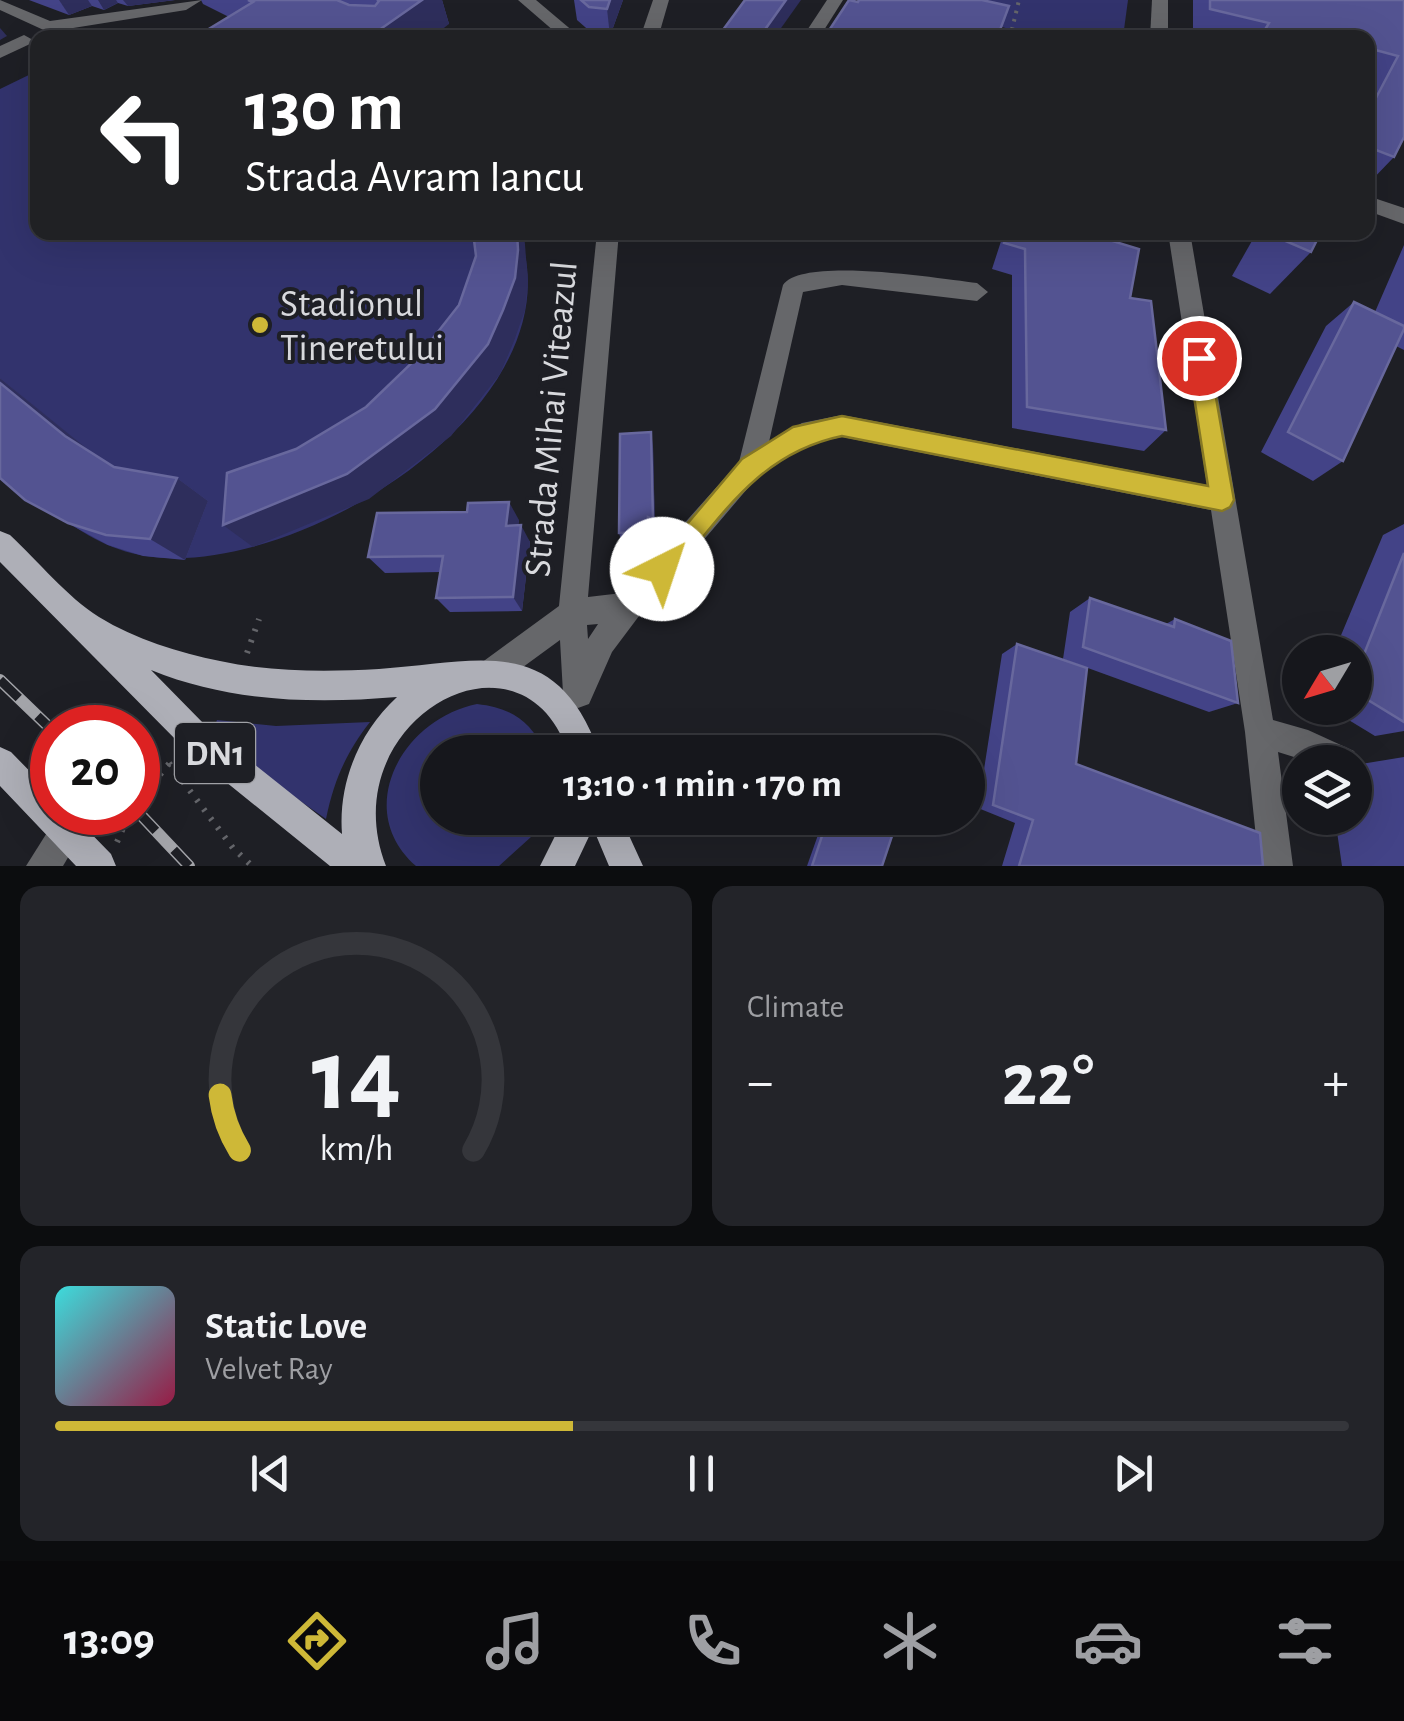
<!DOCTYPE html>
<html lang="en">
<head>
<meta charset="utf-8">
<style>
  :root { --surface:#16171c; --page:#232429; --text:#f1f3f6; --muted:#9e9fa3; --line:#35363b; --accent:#ceb837 }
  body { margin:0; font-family:"Alegreya Sans",sans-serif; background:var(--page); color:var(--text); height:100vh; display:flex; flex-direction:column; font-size:38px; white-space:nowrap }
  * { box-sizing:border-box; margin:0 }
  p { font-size:32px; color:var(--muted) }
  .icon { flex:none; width:55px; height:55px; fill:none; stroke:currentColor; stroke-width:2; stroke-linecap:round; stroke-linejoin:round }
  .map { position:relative; height:866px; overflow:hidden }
  .sheet { display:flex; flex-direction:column; gap:20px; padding:20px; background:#0c0d0f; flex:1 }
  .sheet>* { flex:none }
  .guide { position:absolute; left:30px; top:30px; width:1345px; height:210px; border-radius:20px; box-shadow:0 10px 40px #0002,0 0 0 2px var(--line); background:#202124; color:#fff; overflow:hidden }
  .needle { width:65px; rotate:232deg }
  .fabs { position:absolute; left:1282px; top:635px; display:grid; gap:20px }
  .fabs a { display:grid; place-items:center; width:90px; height:90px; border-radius:50%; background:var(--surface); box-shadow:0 10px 40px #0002,0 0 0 2px var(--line); font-size:50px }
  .speed { position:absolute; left:30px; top:705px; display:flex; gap:20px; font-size:50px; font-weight:700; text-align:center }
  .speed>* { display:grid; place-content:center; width:130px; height:130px; border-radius:50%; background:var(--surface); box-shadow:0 10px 40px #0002,0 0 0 2px var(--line); line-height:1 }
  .speed .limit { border:15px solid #d22; background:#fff; color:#111 }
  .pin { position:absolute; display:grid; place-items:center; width:85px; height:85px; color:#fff; margin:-42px; border:5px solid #fff; border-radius:50%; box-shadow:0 2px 10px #0007 }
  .me { position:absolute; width:110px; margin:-55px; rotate:41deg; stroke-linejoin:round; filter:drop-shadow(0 0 8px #0008) }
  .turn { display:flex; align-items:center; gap:35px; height:210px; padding:0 50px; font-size:45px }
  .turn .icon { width:130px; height:130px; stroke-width:2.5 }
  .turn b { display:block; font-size:70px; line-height:85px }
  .big { font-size:75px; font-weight:700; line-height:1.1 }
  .sheet .card { flex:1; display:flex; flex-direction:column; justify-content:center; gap:15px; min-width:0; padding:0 35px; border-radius:20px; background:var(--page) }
  .sheet .dial { align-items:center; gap:0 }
  .dial svg { height:260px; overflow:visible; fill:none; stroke:var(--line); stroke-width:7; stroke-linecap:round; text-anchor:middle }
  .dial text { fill:var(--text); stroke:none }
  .song { display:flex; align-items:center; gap:30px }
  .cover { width:120px; height:120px; border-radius:15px; background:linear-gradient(135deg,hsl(180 70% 55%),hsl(340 70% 35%)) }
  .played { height:10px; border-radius:5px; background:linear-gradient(90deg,var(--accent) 40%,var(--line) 40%) }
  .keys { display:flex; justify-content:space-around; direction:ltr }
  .heat { display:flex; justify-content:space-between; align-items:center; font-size:55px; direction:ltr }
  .sheet .tiles { flex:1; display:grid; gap:20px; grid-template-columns:1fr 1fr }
  .card:last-child { grid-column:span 2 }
  .trip { position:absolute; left:420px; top:735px; width:565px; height:100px; border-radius:50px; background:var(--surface); box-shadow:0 10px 40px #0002,0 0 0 2px var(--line); font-weight:700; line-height:100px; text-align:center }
  .tabs { display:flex; height:160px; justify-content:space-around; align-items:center; background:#09090b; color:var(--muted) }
  .tabs .icon { width:70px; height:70px }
  .tabs .on { color:var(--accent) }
  .tabs b { font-size:45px; color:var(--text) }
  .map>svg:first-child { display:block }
  .green { fill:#32336d }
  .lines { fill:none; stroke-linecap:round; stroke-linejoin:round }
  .path-far1 { stroke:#64656a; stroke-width:4; stroke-dasharray:2.5 6; stroke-linecap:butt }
  .path { stroke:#64656a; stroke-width:6; stroke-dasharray:2.5 9; stroke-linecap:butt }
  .minor { fill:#66676a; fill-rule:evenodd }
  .major { fill:#aeafb7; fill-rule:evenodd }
  .rail-casing { stroke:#a3a4a9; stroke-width:12 }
  .rail { stroke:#1e1f25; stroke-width:9; stroke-dasharray:26; stroke-linecap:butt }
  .wall { fill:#434387 }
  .shaded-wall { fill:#2e2e5c }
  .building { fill:#535391; stroke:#68689d; stroke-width:2.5 }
  .route { fill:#ceb837; stroke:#867824; stroke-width:2.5 }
  .poi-dot { fill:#ceb837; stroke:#1e1f25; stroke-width:4 }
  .labels { text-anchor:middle; stroke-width:8; stroke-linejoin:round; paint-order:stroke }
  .shield { fill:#1e1f25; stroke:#a0a1a6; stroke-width:2.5 }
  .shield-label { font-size:35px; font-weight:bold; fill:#d8d9dd }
  .poi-label { font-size:38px; fill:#d8d9dd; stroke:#1e1f25; text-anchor:start }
  .street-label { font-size:38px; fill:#d8d9dd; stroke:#1e1f25 }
</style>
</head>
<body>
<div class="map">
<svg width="1404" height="866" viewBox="0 0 1404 866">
  <rect width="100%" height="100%" fill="#1e1f25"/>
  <g class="green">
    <polygon points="963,0 1128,0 1123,37 1036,37 955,13"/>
    <path d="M37,71L38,232L519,233C582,406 294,580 146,556C86,547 44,503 0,465V89Z"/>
    <path d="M477,704C511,708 530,720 545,752H438V818H541L531,837L499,866H416C352,810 402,719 477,704Z"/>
    <path d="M217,720L276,726L370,722C346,753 334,780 326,819L210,738Z"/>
  </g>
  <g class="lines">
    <polyline class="path-far1" points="1010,38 1019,0"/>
    <g class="path">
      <polyline points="247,653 259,619"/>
      <polyline points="169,763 233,848 252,866"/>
      <polyline points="138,801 173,759"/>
      <polyline points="117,842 130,812"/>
    </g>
    <g class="minor">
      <polygon points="0,0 50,21 202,0 186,10 48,32 0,10"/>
      <polygon points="518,0 536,0 581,38 562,38"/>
      <polygon points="653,0 669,0 658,38 640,38"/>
      <polygon points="827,0 843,0 819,38 802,38"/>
      <polygon points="1152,0 1168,0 1168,38 1150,38"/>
      <polygon points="24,35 33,40 30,44 0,58 0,46"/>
      <polygon points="1368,196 1404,208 1404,224 1368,211"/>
      <path d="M597,232H619L588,597L622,593L739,462L783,285C803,256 941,279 977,283L988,292L977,301L842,285L803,292L769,442L802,423L842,415L1207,485L1168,232H1190L1273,720L1308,730L1354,751L1359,762L1355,771V762H1310L1278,752L1293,866H1259L1245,732L1211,510L842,437L808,444L759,475L639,616L612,652L589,704L578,708L567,704L563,693L560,640L501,683L491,688L481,683L476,673L481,663L559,606ZM598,624L588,639L587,625Z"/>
      <polygon points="67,816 79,820 83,832 63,866 26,866 55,820"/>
    </g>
    <g class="major">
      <path d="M0,531L10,535C38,561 67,597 99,617C135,639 179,653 220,661C271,672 326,672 379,669C479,662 556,632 599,752H568C521,613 330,722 386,866H330L184,748L0,562ZM151,670C229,702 314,704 397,697C359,732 338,783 342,834L206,726Z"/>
      <polygon points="0,747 11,752 52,794 52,812 70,812 111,854 116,866 76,866 0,786"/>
      <polygon points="564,818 621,818 643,866 609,866 593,828 575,866 540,866"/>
    </g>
    <g class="rail-casing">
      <g id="rail">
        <polyline points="0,680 52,730"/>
        <polyline points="138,812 189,866"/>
      </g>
    </g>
    <use href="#rail" class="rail"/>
  </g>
  <g class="wall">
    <polygon points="29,0 175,0 128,6 118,3 104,10 92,6 69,15"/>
    <polygon points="201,0 442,0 449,24 229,17 203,4"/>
    <polygon points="574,0 623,0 610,36 593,34 577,20"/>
    <polygon points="1193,0 1404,0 1394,157 1368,184 1368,96 1374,84 1368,82 1368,38 1193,37"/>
    <polygon points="1004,232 1083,232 1130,298 1166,430 1144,451 1012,428 1012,275 992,269"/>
    <polygon points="1257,232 1321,232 1311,252 1270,294 1232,276"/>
    <polygon points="1404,245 1404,350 1396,346 1343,461 1313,481 1261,452 1326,326 1354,302 1375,312"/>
    <polygon points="0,378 92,454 114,467 177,478 208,501 185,560 143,556 108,545 25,500 0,478"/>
    <polygon points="653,446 655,531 650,529 650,543 622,544 619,533"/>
    <polygon points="519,520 518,525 530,542 522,611 450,612 436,598 441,572 385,573 368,557"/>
    <polygon points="1404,524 1404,731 1375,736 1329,708 1355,708 1355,652 1334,652 1383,535"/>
    <polygon points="1090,598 1166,624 1175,619 1238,703 1209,712 1063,659 1070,612"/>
    <polygon points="1017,644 1076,764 1263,866 1002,866 1015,823 978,808 1002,654"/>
    <polygon points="1404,757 1404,866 1342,866 1335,818 1355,818 1355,765"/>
    <polygon points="824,818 898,818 882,866 807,866"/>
  </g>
  <g class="shaded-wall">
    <polygon points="59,0 88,0 92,6 69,15"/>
    <polygon points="98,0 116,0 118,3 104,10"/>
    <polygon points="123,0 175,0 128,6"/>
    <polygon points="422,0 442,0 449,24 431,38 386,38 382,28"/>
    <polygon points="610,0 623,0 610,36 607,9"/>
    <polygon points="786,0 801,0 774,38 759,38"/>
    <polygon points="0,28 7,36 0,40"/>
    <polygon points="517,232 524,232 528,283 525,310 514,341 500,374 451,436 369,499 253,547 223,525 347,474"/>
    <polygon points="0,378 102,461 65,436 0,383"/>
    <polygon points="651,432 653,446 655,531 653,519"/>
    <polygon points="177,478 208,501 185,560 150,539"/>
    <polygon points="509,502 519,520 516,543 506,526"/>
    <polygon points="521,525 530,542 522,611 513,597"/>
  </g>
  <g class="building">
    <polygon points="248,0 337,0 349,5 375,6 379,1 377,0 422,0 382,28 402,38 194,38 253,2"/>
    <polygon points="581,0 610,0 607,9 589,7"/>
    <polygon points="745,0 786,0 759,38 717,38"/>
    <polygon points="849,0 858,2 859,0 982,0 1009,6 997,38 824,38"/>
    <polygon points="1210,0 1404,0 1404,137 1394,157 1368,147 1368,113 1398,56 1368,48 1368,38 1324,38 1304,33 1301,38 1260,38 1269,23 1210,9"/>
    <polygon points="473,232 517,232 518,250 515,278 503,310 488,344 435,409 347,474 223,525 227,473 296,449 366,407 419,356 459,305 476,256"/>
    <polygon points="1007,232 1083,232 1139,249 1130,298 1151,301 1166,430 1027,407 1025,249 1004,243"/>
    <polygon points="1270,232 1321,232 1311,252 1269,234"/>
    <polygon points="1354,302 1404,326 1404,329 1343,461 1288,432"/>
    <polygon points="0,383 65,436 114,467 177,478 150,539 106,535 68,523 25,500 0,478"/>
    <polygon points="651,432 653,519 648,517 648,531 619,533 620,434"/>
    <polygon points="509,502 506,526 521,525 513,597 436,598 443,556 368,557 377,513 467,512 468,503"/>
    <polygon points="1404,553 1404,722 1355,692 1355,677"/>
    <polygon points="1090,598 1174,627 1175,619 1231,641 1238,703 1083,647"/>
    <polygon points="1017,644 1087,668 1076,764 1260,833 1263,866 1019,866 1033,820 993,805"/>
    <polygon points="828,818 898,818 882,866 812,866"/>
  </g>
  <path class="route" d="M1199,349L1209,358L1234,500L1230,507L1222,511L842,436C759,453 722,516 670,577L662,581L653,577L649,569L742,459L793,427L842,416L1208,486L1188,358Z"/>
  <circle class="poi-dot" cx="260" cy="325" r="10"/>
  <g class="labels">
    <rect class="shield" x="175" y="723" width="80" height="60" rx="8"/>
    <g class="shield-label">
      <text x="215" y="765">DN1</text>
    </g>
    <g class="poi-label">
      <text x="280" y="316">Stadionul<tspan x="280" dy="44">Tineretului</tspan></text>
    </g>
    <g class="street-label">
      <text transform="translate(550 419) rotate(-85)" y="13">Strada Mihai Viteazul</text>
    </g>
  </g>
</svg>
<div class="fabs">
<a><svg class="needle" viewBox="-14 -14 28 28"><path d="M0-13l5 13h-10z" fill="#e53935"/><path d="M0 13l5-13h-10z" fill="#9e9fa3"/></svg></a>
<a><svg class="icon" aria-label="layers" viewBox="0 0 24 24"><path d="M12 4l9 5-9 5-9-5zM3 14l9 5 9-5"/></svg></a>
</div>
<div class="speed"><div class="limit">20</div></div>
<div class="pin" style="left:1199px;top:358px;background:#d93025"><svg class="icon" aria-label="arrive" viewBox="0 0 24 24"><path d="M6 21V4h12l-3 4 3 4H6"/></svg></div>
<svg class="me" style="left:662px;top:569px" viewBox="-20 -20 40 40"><circle r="19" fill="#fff"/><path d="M0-13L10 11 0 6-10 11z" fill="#ceb837"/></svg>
<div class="trip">13:10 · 1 min · 170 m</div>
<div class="guide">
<div class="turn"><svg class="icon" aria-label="left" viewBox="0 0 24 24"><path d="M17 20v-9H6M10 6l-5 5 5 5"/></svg><div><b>130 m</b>Strada Avram Iancu</div></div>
</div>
</div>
<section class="sheet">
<div class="tiles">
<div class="card dial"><svg viewBox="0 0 100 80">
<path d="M14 69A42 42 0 1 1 86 69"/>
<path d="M14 69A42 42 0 0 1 8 52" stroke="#ceb837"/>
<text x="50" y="56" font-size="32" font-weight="700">14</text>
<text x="50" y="72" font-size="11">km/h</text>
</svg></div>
<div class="card"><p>Climate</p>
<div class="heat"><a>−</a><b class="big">22°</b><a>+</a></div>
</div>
<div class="card">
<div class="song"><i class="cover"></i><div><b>Static Love</b><p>Velvet Ray</p></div></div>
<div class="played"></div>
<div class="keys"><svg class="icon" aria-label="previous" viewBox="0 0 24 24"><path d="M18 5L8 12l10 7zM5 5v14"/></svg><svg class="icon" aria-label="pause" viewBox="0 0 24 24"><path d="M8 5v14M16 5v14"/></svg><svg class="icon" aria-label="next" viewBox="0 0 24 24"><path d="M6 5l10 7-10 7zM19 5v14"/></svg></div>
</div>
</div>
</section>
<nav class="tabs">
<b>13:09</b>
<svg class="icon on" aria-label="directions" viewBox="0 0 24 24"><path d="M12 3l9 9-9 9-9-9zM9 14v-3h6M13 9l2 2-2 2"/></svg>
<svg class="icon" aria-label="music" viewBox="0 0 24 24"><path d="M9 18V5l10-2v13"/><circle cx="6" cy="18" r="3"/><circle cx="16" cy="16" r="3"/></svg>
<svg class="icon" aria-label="phone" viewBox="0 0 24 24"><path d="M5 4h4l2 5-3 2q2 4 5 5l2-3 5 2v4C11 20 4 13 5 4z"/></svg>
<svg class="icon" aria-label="climate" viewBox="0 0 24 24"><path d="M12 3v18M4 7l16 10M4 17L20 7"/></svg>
<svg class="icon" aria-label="car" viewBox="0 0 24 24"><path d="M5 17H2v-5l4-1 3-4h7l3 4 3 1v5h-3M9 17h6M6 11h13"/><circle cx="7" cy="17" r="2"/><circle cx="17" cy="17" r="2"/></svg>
<svg class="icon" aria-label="filters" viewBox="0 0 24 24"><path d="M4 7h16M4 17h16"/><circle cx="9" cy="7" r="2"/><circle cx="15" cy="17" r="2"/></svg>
</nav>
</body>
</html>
